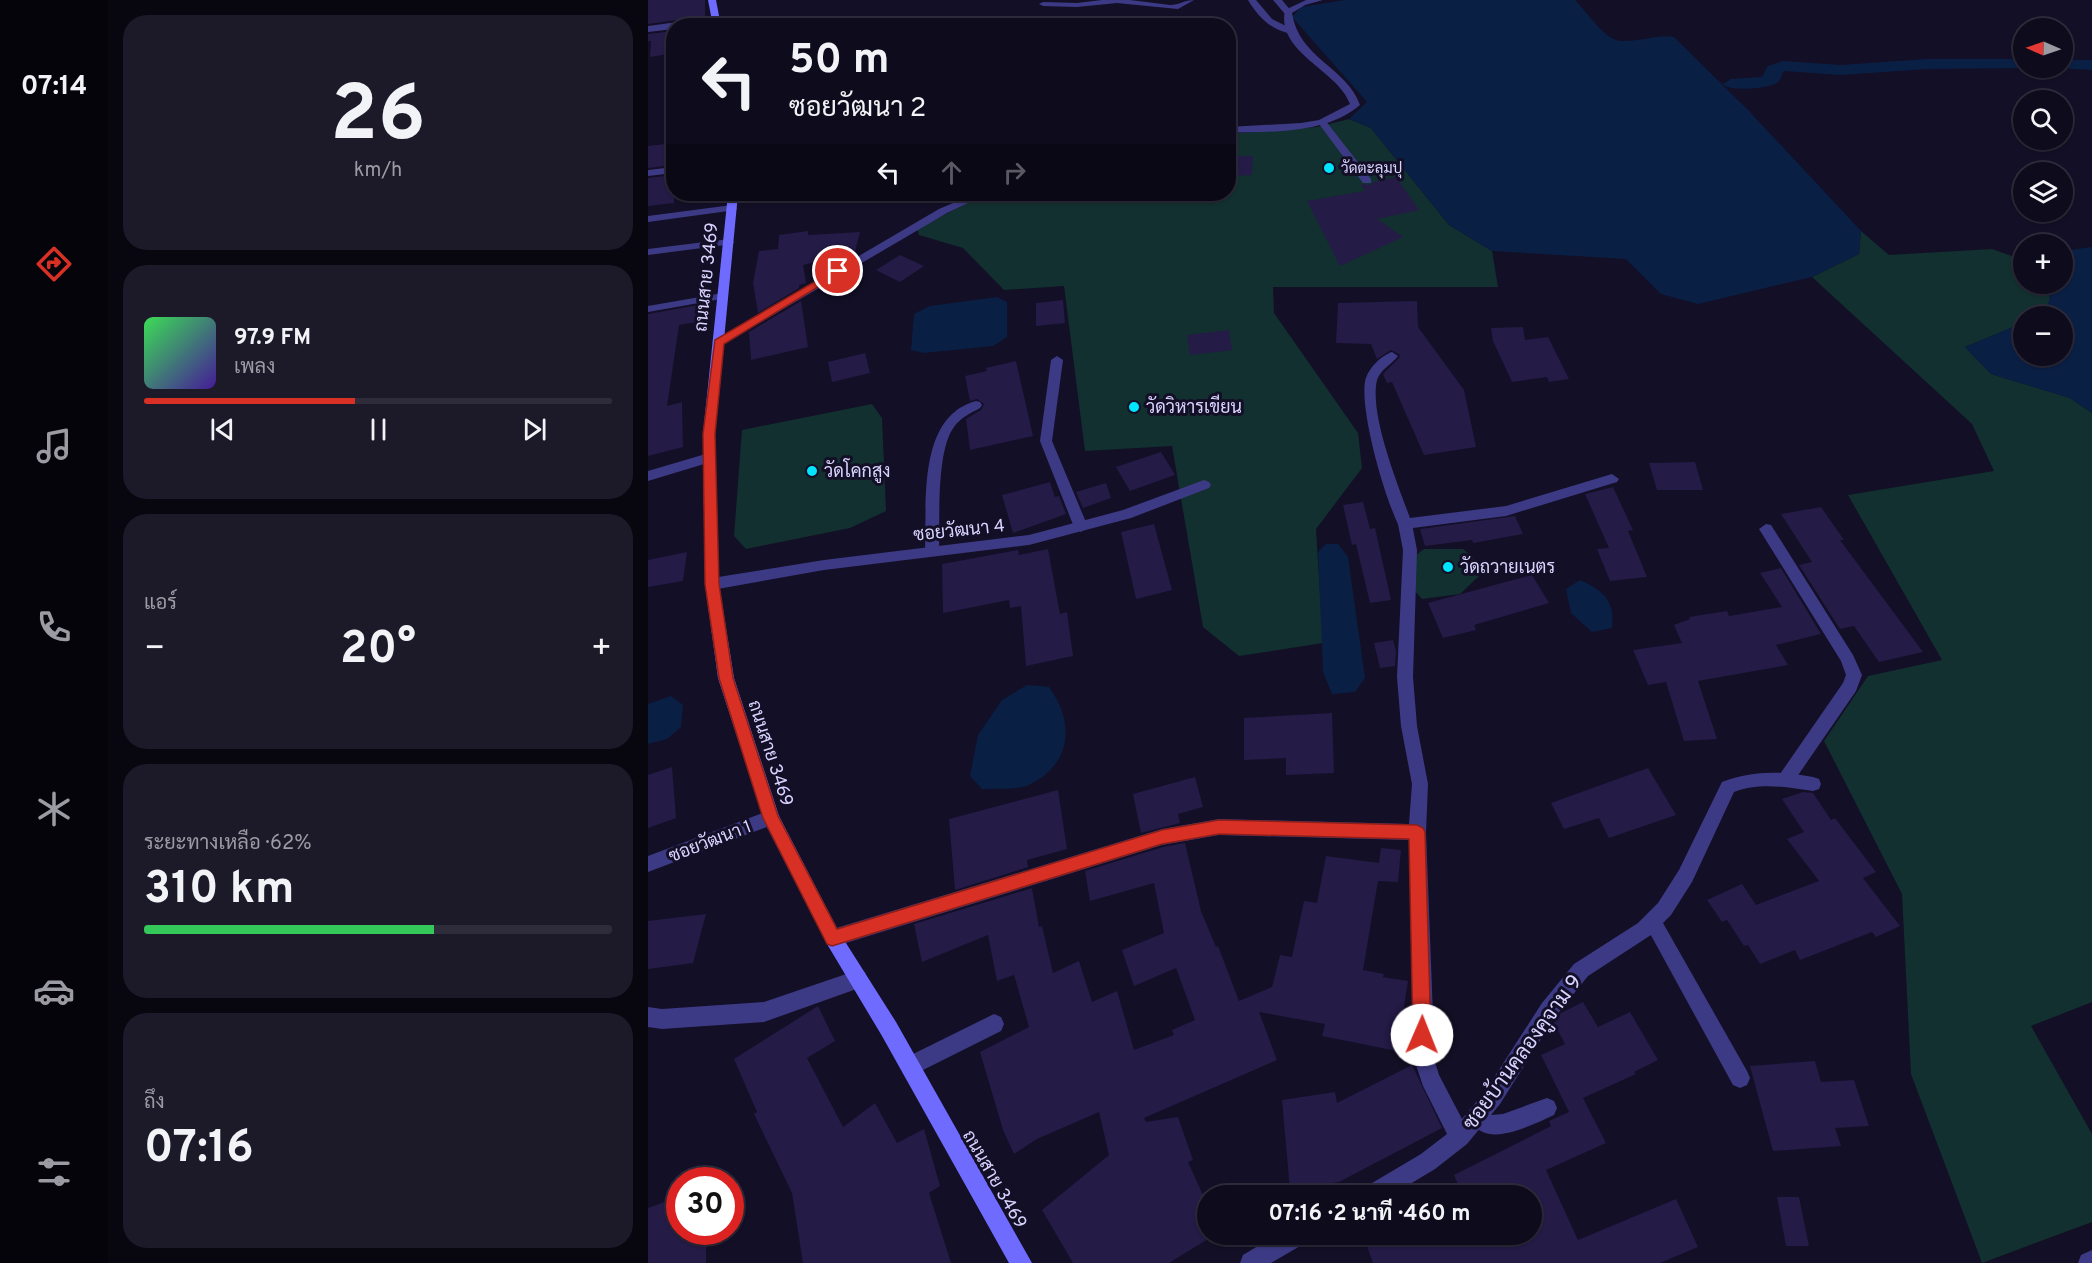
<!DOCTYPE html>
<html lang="th">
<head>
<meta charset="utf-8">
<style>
  :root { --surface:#0e0b1c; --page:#1c1929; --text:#f1f3f6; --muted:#9b9ba3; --line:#2e2b3b; --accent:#d93025 }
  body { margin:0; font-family:Overpass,Sarabun,sans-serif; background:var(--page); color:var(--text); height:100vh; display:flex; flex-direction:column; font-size:22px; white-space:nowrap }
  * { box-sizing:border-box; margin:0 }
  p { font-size:20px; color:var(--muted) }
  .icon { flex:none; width:33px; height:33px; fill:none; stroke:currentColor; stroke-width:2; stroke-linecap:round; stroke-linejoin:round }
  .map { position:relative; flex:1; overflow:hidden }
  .side { display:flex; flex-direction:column; gap:15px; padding:15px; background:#08060f; width:540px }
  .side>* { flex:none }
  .top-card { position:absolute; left:18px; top:18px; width:570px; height:183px; border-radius:24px; box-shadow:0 2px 4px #0004,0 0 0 2px var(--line); background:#0e0b1c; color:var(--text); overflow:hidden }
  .needle { width:39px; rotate:272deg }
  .controls { position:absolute; left:1365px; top:18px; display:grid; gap:12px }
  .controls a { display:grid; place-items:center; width:60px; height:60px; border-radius:50%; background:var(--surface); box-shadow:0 2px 4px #0004,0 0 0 2px var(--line); font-size:30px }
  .speed { position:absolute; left:18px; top:1167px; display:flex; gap:12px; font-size:30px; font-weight:700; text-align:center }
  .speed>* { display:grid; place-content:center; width:78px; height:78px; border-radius:50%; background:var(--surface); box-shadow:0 2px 4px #0004,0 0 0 2px var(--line); line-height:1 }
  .speed .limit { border:9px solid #d22; background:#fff; color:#111 }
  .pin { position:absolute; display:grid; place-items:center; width:51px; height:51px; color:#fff; margin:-26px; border:3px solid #fff; border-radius:50%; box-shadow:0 2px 6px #0007 }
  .me { position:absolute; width:66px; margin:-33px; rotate:1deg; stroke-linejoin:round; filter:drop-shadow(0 0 4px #0008) }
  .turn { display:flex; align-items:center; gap:21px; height:126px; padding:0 24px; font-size:27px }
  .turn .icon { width:78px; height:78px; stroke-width:2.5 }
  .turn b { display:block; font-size:42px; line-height:51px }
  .lanes { display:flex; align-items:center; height:57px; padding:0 24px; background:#0003; justify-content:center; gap:30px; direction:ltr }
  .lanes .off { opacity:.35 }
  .big { font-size:45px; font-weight:700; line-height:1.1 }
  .side .tile { flex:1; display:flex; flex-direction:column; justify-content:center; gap:9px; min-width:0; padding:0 21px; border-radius:24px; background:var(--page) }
  .side .dial { align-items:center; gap:0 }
  .dial b { font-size:78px; line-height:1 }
  .song { display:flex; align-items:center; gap:18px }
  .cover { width:72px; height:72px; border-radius:9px; background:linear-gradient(135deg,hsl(130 70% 55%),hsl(260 70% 35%)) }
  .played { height:6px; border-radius:3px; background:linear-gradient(90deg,var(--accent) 45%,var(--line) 45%) }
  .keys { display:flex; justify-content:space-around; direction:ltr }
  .heat { display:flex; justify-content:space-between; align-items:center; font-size:33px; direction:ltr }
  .charge { height:9px; border-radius:4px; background:linear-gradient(90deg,#34c759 62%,var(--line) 0) }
  .trip { position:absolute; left:549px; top:1185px; width:345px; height:60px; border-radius:30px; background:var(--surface); box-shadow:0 2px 4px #0004,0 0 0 2px var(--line); font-weight:700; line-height:60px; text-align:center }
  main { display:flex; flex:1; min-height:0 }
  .dock { display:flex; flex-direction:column; width:108px; justify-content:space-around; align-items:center; background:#06040b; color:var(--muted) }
  .dock .icon { width:42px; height:42px }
  .dock .current { color:var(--accent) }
  .dock b { font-size:27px; color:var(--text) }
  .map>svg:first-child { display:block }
  .green { fill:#12302f }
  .water { fill:#0a1f44 }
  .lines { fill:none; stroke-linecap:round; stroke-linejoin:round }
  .canal { fill:#0a1f44; fill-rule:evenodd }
  .building { fill:#241b47 }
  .lane { fill:#3d3a85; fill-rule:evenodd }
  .street { fill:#3d3a85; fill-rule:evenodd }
  .secondary { fill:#6f6bff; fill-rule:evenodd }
  .route { fill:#d93025; stroke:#8d1f18; stroke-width:1.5 }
  .poi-dot { fill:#00e5ff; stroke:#130f26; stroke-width:2 }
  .labels { text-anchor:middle; stroke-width:6; stroke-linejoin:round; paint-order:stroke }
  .far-poi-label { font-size:15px; fill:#d9d4ff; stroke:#130f26; text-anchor:start }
  .street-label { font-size:18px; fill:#d9d4ff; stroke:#130f26 }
  .poi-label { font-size:18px; fill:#d9d4ff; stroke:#130f26; text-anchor:start }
  .near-street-label { font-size:21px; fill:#d9d4ff; stroke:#130f26 }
</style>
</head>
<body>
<main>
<nav class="dock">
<b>07:14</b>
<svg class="icon current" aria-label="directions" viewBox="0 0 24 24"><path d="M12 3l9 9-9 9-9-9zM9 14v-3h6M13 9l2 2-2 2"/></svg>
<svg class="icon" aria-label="music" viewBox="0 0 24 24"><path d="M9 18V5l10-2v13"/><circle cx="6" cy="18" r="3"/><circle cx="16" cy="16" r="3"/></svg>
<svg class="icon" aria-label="phone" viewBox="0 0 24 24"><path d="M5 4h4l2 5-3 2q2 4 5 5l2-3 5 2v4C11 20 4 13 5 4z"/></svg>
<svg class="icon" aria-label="climate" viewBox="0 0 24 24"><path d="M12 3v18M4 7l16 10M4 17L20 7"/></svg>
<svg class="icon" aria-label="car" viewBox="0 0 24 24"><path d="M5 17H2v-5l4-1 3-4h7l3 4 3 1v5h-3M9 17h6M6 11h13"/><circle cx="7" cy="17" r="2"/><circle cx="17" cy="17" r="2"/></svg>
<svg class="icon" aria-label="filters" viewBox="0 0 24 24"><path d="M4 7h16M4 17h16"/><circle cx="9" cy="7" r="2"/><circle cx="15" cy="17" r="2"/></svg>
</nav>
<section class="side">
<div class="tile dial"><b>26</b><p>km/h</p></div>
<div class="tile">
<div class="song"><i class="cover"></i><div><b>97.9 FM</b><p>เพลง</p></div></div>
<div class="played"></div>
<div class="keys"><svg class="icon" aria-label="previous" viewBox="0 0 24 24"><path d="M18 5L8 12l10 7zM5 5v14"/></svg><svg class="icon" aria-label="pause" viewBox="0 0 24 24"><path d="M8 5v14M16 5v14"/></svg><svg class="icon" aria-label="next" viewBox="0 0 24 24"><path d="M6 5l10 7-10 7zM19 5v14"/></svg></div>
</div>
<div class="tile"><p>แอร์</p>
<div class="heat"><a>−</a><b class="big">20°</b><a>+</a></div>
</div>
<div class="tile"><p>ระยะทางเหลือ · 62%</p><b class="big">310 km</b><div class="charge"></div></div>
<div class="tile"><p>ถึง</p><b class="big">07:16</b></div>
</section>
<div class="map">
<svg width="1444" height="1263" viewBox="0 0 1444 1263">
  <rect width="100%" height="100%" fill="#130f26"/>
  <g class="green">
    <polygon points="701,119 723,128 801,225 844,251 850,287 625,287 626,313 710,433 714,468 668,529 675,643 591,656 555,627 524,446 437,451 416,286 356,290 315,248 271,235 269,229 319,203 345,194 580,194 581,134 669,127"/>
    <polygon points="1213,231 1241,255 1344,249 1375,260 1376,284 1394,284 1402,298 1397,315 1376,316 1375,323 1317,347 1343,374 1422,398 1444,413 1444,1002 1383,1026 1444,1134 1444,1222 1334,1263 1263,1074 1254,894 1176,741 1220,676 1294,660 1200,495 1346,471 1324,424 1164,277 1211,254"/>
    <polygon points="224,404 234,418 238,511 202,528 98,549 86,536 94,430"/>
    <polygon points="776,549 815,549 829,561 832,575 812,594 774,599 767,591 768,555"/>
  </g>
  <g class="water">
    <path d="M697,0H927C937,10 952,32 964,38C978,47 1009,33 1026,37L1101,111L1213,231L1211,254L1164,277L1050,304L1013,294L978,259L844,251L801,225L723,128L701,119L719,102L644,17L653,7Z"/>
    <polygon points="1444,247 1444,413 1422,398 1343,374 1317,347 1375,323 1376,356 1414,356 1414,316 1392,316 1397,315 1402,298 1394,284 1414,284 1415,251"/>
    <polygon points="349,297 359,302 359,337 345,346 276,353 263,350 266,314 282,306"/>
    <polygon points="678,544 690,544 700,557 717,678 707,692 684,694 675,672 670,552"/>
    <path d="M932,580C956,591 967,601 964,628L944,632L923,613L918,589Z"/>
    <path d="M379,685L401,687C427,723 424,764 381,785C369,790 347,788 334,789L322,776L330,735L354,700Z"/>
    <polygon points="23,696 35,705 33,727 19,739 0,744 0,704"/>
  </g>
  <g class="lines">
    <g class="canal">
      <path d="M1279,59H1376V68H1381L1279,69L1193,75L1136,71C1133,74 1134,79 1130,82C1121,89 1081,92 1075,84L1083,79L1114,77L1120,66L1135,61L1193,65Z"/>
      <polygon points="1414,60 1444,60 1444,70 1408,68 1414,68"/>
    </g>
  </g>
  <g class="building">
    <polygon points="0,0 57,0 57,16 0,24"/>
    <polygon points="26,31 26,53 2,57 3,41 0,41 0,34"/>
    <polygon points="26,143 26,165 0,168 0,146"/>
    <polygon points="580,156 605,156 604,175 580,176"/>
    <polygon points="26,175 26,203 0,206 0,178"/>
    <polygon points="748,177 771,210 729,219 755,237 692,266 659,201 717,191 713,184 723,185 725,182"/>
    <polygon points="160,231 160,235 212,232 206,256 203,258 196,255 155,265 158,283 151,285 151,288 110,313 105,283 111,251 130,249 131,235"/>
    <polygon points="252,255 276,266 252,282 228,270"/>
    <polygon points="415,300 417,323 388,326 388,303"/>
    <polygon points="153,301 160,347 103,360 101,332"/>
    <polygon points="769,301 770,327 816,390 828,447 776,455 744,382 739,383 735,374 752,357 751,354 743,350 729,359 723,344 688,343 690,303"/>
    <polygon points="56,304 55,321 31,325 19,406 34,402 35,447 0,456 0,314"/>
    <polygon points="875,327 877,340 900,337 921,379 901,382 899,377 864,382 845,341 843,328"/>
    <polygon points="581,330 584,350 542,355 539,335"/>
    <polygon points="217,353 222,373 184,382 180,362"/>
    <polygon points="368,361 385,436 322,450 318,419 333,410 336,404 329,399 322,401 317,376 339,371 338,368"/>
    <polygon points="513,452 527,475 482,491 468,467"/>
    <polygon points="1047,462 1055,490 1009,490 1001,463"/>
    <polygon points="402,482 407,497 411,496 418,514 365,533 354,495"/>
    <polygon points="458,483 463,498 435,508 428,492"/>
    <polygon points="965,487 985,530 980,531 999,577 962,581 949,549 961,548 937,494"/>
    <polygon points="715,502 722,529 727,528 743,600 722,603 708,544 704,545 695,505"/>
    <polygon points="1173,507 1196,540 1192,540 1275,652 1231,662 1206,626 1192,629 1151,565 1164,562 1133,514"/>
    <polygon points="867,516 875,534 825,543 824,540 777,546 772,529"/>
    <polygon points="506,524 524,590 488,599 473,532"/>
    <polygon points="400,549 412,614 419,612 425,656 378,666 373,606 362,608 361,600 295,613 294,564 370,550 371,555"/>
    <polygon points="39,552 35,581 0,587 0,560"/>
    <polygon points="1133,568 1173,634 1128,645 1140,665 1050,681 1069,739 1036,741 1018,682 1000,685 985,650 1034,643 1026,625 1042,619 1041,617 1079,611 1081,616 1134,607 1112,573"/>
    <polygon points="884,575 901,603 826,625 828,630 795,638 780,603"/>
    <polygon points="745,640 748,651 747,666 732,668 726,643"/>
    <polygon points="684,713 686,773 638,775 638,758 596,760 596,718"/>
    <polygon points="24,767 28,818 0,828 0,775"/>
    <polygon points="1000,768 1028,815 961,838 951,818 916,829 903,803"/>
    <polygon points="547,777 555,807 530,814 532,823 493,833 485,794"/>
    <polygon points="410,790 419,849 379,860 380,867 307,890 301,819"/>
    <polygon points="1155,792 1165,793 1183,820 1187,818 1228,872 1215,878 1252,926 1228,937 1224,932 1152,960 1147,950 1112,964 1100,945 1096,946 1079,920 1074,922 1059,900 1094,884 1108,905 1171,881 1139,839 1156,832 1134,799"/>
    <polygon points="537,843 553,911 568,947 570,946 591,1001 624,987 632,955 644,957 656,901 669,903 678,856 731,863 733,848 753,850 750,882 730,881 715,970 736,974 735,977 760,981 749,1051 674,1036 677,1024 611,1012 629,1060 496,1118 498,1122 530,1117 545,1160 540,1162 560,1206 560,1239 521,1263 425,1263 394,1210 461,1155 451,1112 389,1139 366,1154 355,1130 332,1052 381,1027 366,975 349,981 340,935 274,962 266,924 384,888 391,927 394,926 405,973 431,961 444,1002 469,991 486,1050 526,1035 524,1030 547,1020 528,968 486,986 474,950 516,933 506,883 442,901 437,871 515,847"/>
    <polygon points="58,914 45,963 0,969 0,921"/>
    <polygon points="935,1002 950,1027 982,1012 1010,1060 986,1072 988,1074 935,1098 958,1143 898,1170 930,1240 1028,1199 1050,1247 1012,1263 725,1263 717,1241 729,1234 884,1234 884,1196 815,1196 806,1175 903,1126 901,1121 921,1112 893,1055 917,1044 906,1023 913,1013"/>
    <polygon points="170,1006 187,1041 159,1058 195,1127 227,1103 249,1143 276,1129 292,1186 281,1193 303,1263 155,1263 144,1193 106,1114 109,1112 86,1059"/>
    <polygon points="1167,1061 1173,1082 1206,1080 1221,1126 1187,1128 1193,1146 1125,1151 1102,1066"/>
    <polygon points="764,1065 794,1128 691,1182 642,1190 634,1100 687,1092 689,1103"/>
    <polygon points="32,1196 32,1232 58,1232 58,1263 0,1263 0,1208"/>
    <polygon points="1129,1197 1151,1197 1161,1246 1138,1246"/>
  </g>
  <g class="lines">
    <g class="lane">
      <path d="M454,0H482L522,5C531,5 537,0 546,0L530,9L469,3L429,7L395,6L391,4L395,2L429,3Z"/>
      <path d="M600,0H608L624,19L648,31L644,34C623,30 611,18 600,0Z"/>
      <polygon points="625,0 634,0 644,12 637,14"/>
      <polygon points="671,120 677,120 723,179 723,183 715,183 671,124"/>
      <polygon points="26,167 26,173 0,176 0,170"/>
      <polygon points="84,205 89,208 88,210 0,222 0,216"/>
      <path d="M744,352L750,356C744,364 732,370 729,380C721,414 750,485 762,518L858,506L964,474L971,479L969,482L858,516L757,529L752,528C737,500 712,412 717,382C719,370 732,356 744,352Z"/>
      <polygon points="409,356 415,360 404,441 440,527 433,532 426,527 392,441 403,360"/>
      <path d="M328,401L332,402L334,405L332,408C323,413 312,418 306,427C288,451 292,520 291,551L284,556L277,551C279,503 269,417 328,401Z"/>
      <polygon points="1118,524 1123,525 1205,655 1214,675 1208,691 1144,784 1138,786 1132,784 1130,779 1132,774 1195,683 1198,675 1193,661 1111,529"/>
      <polygon points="1005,913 1011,916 1099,1071 1102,1078 1099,1085 1092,1088 1085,1085 999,928 996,922 999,916"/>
      <polygon points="346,1014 353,1017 356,1024 353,1031 269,1073 262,1076 255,1073 252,1066 255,1059"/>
      <path d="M899,1098L906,1101L909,1108L906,1115C881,1126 835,1152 820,1116L823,1109L830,1106L844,1115L855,1114Z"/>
    </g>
    <g class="street">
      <path d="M658,0H675L657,5L644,13C651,59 698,66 712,105C677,135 623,131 580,133V127L653,123L671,120L702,104C690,70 628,53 637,10Z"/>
      <polygon points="67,17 70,18 70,22 26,26 26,29 0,32 0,26"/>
      <polygon points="326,194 339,194 299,213 74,345 70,346 64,342 291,209"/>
      <polygon points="81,239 86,242 85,244 0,255 0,249"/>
      <polygon points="75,293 79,294 79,298 0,312 0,306"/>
      <polygon points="61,453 66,455 68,458 66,461 0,481 0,471"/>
      <polygon points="556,480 561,482 563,485 561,488 483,518 381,545 176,570 64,590 59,588 57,584 59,580 64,578 176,560 381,535 475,510"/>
      <path d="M757,519L764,524L769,550L765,677L769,726L780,784L778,832L785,1016L784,1053L791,1075L814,1119L838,1090L894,1003L926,964L990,923L1010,903L1031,870L1074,782C1105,770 1133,771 1165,777L1171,779L1173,784L1171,789L1165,791C1139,787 1111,782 1086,792L1044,882L1023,915L1003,935L940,976L907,1017L852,1104L819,1144L787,1169L742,1196H711L714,1189L773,1154L799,1134L775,1086L764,1053L765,1016L761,840L571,835L514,845L185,947L179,944L176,938L179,932L185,929L514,829L571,819L761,824L764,784L753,726L749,677L755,550L750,524Z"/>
      <polygon points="123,810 129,813 132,818 129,823 0,872 0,856"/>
      <polygon points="210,970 217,972 219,979 217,986 116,1022 14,1029 0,1027 0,1007 14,1009 116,1002"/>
      <polygon points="630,1234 662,1234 659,1242 623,1263 592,1263 595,1255"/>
      <polygon points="1444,1250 1444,1263 1430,1263 1433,1255"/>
    </g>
    <g class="secondary">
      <polygon points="60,0 68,0 73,26 65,26"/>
      <polygon points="80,194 90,194 67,434 71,584 86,678 131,816 191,932 248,1022 384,1263 361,1263 234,1036 179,944 117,823 70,678 57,584 55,434"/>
    </g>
  </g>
  <polygon class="route" points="190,268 195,271 193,273 76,344 67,434 71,584 85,678 130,816 189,929 514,830 571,820 769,825 775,828 777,832 783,1035 780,1041 774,1043 768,1041 765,1035 761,839 571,834 514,844 184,946 179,944 115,818 71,678 57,584 55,434 67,340"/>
  <g class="poi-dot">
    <circle cx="681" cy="168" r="6"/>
    <circle cx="486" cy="407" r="6"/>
    <circle cx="164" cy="471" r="6"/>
    <circle cx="800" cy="567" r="6"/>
  </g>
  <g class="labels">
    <g class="far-poi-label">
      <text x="693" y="173">วัดตะลุมปุ</text>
    </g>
    <g class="street-label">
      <text transform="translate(58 277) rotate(-84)" y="6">ถนนสาย 3469</text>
      <text transform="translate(311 530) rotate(-6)" y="6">ซอยวัฒนา 4</text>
      <text transform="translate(123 753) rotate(72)" y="6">ถนนสาย 3469</text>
      <text transform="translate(62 841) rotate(-21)" y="6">ซอยวัฒนา 1</text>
      <text transform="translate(347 1179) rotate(60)" y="6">ถนนสาย 3469</text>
    </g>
    <g class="poi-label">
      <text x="498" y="413">วัดวิหารเขียน</text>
      <text x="176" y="477">วัดโคกสูง</text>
      <text x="812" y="573">วัดถวายเนตร</text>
    </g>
    <g class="near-street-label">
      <text transform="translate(874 1052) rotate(-54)" y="7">ซอยบ้านคลองคูจาม 9</text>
    </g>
  </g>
</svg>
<div class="controls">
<a><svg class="needle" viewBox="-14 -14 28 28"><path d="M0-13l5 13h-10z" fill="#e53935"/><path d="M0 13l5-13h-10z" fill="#9b9ba3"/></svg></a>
<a><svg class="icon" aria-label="search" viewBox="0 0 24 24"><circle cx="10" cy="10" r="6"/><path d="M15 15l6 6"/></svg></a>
<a><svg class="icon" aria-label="layers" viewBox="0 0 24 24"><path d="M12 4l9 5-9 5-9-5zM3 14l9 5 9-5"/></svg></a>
<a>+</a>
<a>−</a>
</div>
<div class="speed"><div class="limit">30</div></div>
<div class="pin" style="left:190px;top:271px;background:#d93025"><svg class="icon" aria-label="arrive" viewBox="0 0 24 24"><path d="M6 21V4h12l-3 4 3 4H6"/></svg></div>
<svg class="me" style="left:774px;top:1035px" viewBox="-20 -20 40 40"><circle r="19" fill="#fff"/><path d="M0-13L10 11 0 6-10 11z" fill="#d93025"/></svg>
<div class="trip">07:16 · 2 นาที · 460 m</div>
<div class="top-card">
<div class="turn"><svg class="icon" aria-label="left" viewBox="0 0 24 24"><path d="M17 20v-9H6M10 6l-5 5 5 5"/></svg><div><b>50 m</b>ซอยวัฒนา 2</div></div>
<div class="lanes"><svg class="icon" aria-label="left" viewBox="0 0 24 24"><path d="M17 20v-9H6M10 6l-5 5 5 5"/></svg><svg class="icon off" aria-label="ahead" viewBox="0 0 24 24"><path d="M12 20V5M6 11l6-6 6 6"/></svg><svg class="icon off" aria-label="right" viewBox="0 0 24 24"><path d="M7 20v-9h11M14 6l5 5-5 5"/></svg></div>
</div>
</div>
</main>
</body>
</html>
